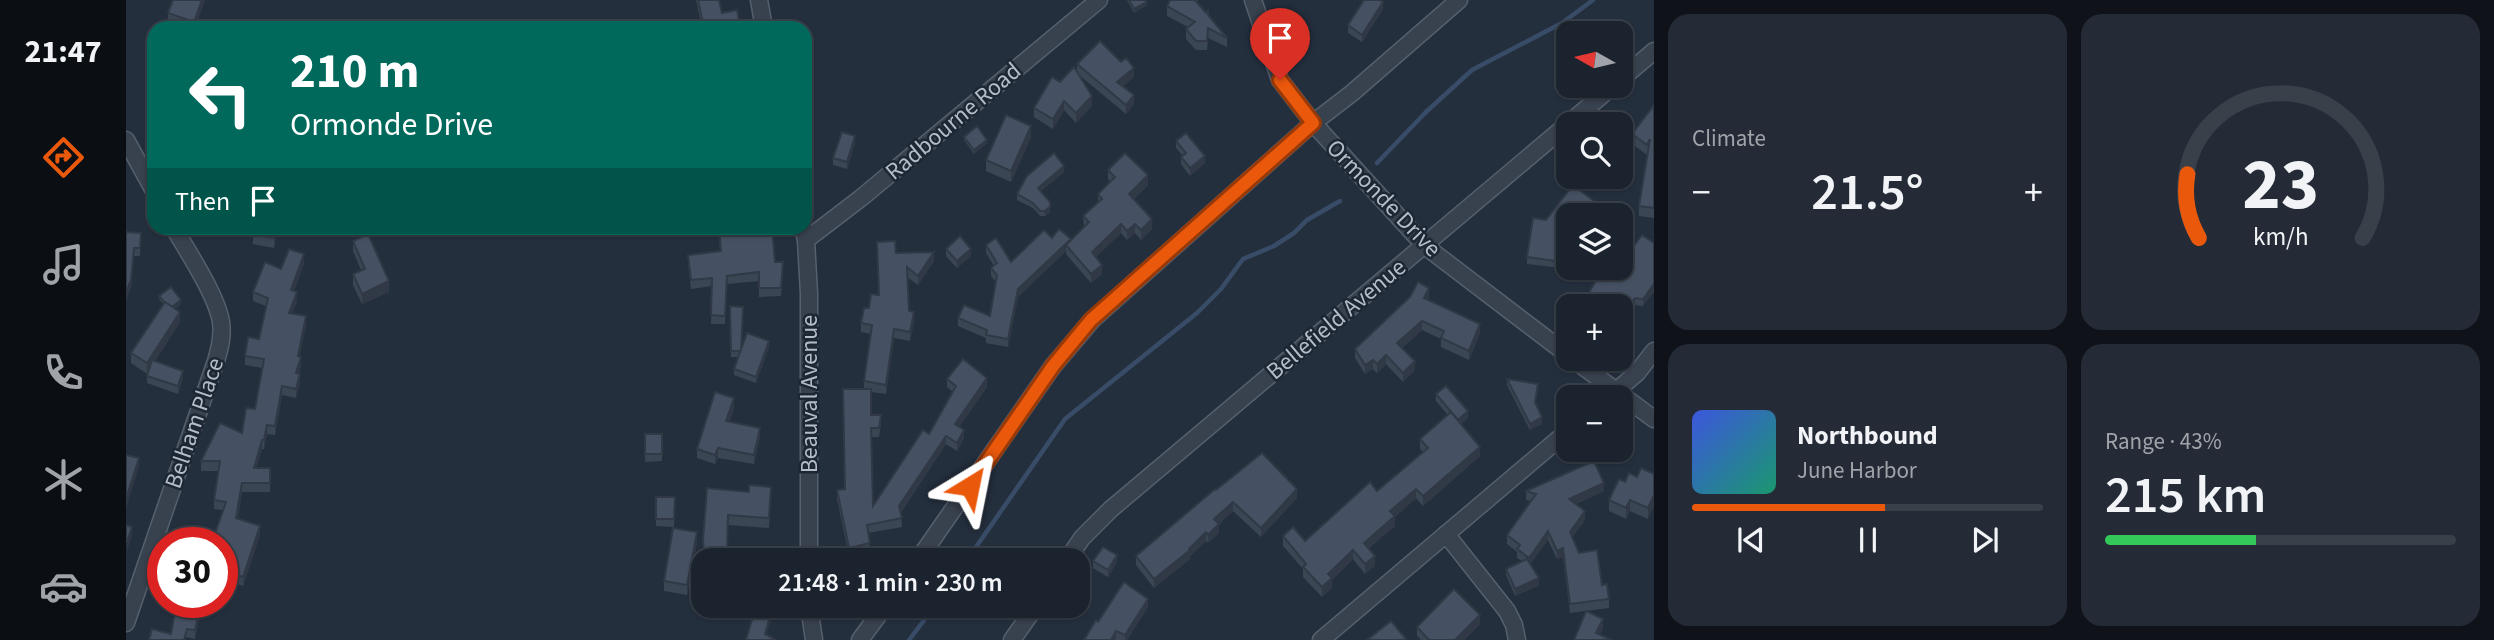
<!DOCTYPE html>
<html lang="en">
<head>
<meta charset="utf-8">
<style>
  :root { --surface:#1b232e; --page:#242b36; --text:#f1f3f6; --muted:#a0a4aa; --line:#39404a; --accent:#ea580c }
  body { margin:0; font-family:"Source Sans 3",sans-serif; background:var(--page); color:var(--text); height:100vh; display:flex; flex-direction:column; font-size:26px; white-space:nowrap }
  * { box-sizing:border-box; margin:0 }
  p { font-size:23px; color:var(--muted) }
  .icon { flex:none; width:38px; height:38px; fill:none; stroke:currentColor; stroke-width:2; stroke-linecap:round; stroke-linejoin:round }
  .map { position:relative; flex:1; overflow:hidden }
  .details { display:flex; flex-direction:column; gap:14px; padding:14px; background:#0f1319; width:840px }
  .details>* { flex:none }
  .hud { position:absolute; left:21px; top:21px; width:665px; height:214px; border-radius:21px; box-shadow:0 2px 5px #0004,0 0 0 2px var(--line); background:#00695c; color:#fff; overflow:hidden }
  .needle { width:46px; rotate:278deg }
  .controls { position:absolute; left:1430px; top:21px; display:grid; gap:14px }
  .controls a { display:grid; place-items:center; width:77px; height:77px; border-radius:14px; background:var(--surface); box-shadow:0 2px 5px #0004,0 0 0 2px var(--line); font-size:35px }
  .speed { position:absolute; left:21px; top:527px; display:flex; gap:14px; font-size:35px; font-weight:700; text-align:center }
  .speed>* { display:grid; place-content:center; width:91px; height:91px; border-radius:50%; background:var(--surface); box-shadow:0 2px 5px #0004,0 0 0 2px var(--line); line-height:1 }
  .speed .limit { border:10px solid #d22; background:#fff; color:#111 }
  .pin { position:absolute; display:grid; place-items:center; width:60px; height:60px; color:#fff; margin:-72px -30px; border-radius:50% 50% 50% 0; rotate:-45deg; box-shadow:0 0 7px #0007 }
  .pin .icon { rotate:45deg }
  .me { position:absolute; width:77px; margin:-38px; rotate:35deg; stroke-linejoin:round; filter:drop-shadow(0 0 5px #0008) }
  .turn { display:flex; align-items:center; gap:24px; height:147px; padding:0 28px; font-size:32px }
  .turn .icon { width:91px; height:91px; stroke-width:2.5 }
  .turn b { display:block; font-size:49px; line-height:60px }
  .then { display:flex; align-items:center; height:66px; padding:0 28px; background:#0003; gap:14px; font-size:26px }
  .big { font-size:52px; font-weight:600; line-height:1.1 }
  .details .tile { flex:1; display:flex; flex-direction:column; justify-content:center; gap:10px; min-width:0; padding:0 24px; border-radius:21px; background:var(--page) }
  .details .dial { align-items:center; gap:0 }
  .dial svg { height:182px; overflow:visible; fill:none; stroke:var(--line); stroke-width:7; stroke-linecap:round; text-anchor:middle }
  .dial text { fill:var(--text); stroke:none }
  .song { display:flex; align-items:center; gap:21px }
  .cover { width:84px; height:84px; border-radius:10px; background:linear-gradient(135deg,hsl(230 70% 55%),hsl(160 70% 35%)) }
  .played { height:7px; border-radius:4px; background:linear-gradient(90deg,var(--accent) 55%,var(--line) 55%) }
  .keys { display:flex; justify-content:space-around; direction:ltr }
  .heat { display:flex; justify-content:space-between; align-items:center; font-size:38px; direction:ltr }
  .charge { height:10px; border-radius:5px; background:linear-gradient(90deg,#34c759 43%,var(--line) 0) }
  .details .tiles { flex:1; display:grid; gap:14px; grid-template-columns:repeat(2,1fr) }
  .trip { position:absolute; left:565px; top:548px; width:399px; height:70px; border-radius:21px; background:var(--surface); box-shadow:0 2px 5px #0004,0 0 0 2px var(--line); font-weight:600; line-height:70px; text-align:center }
  main { display:flex; flex:1; min-height:0 }
  .menu { display:flex; flex-direction:column; width:126px; justify-content:space-around; align-items:center; background:#0b0e12; color:var(--muted) }
  .menu .icon { width:49px; height:49px }
  .menu .selected { color:var(--accent) }
  .menu b { font-size:32px; color:var(--text) }
  .map>svg:first-child { display:block }
  .lines { fill:none; stroke-linecap:round; stroke-linejoin:round }
  .stream { stroke:#394c67; stroke-width:4.5 }
  .minor-casing { stroke:#565f6c; stroke-width:19 }
  .minor { stroke:#38414e; stroke-width:16 }
  .wall { fill:#3b4654 }
  .shaded-wall { fill:#303945 }
  .building { fill:#455162; stroke:#303945; stroke-width:2 }
  .route-casing { stroke:#983908; stroke-width:18 }
  .route { stroke:#ea580c; stroke-width:12 }
  .labels { text-anchor:middle; stroke-width:5; stroke-linejoin:round; paint-order:stroke }
  .street-label { font-size:24px; fill:#b4bcc9; stroke:#1d2633 }
</style>
</head>
<body>
<main>
<nav class="menu">
<b>21:47</b>
<svg class="icon selected" aria-label="directions" viewBox="0 0 24 24"><path d="M12 3l9 9-9 9-9-9zM9 14v-3h6M13 9l2 2-2 2"/></svg>
<svg class="icon" aria-label="music" viewBox="0 0 24 24"><path d="M9 18V5l10-2v13"/><circle cx="6" cy="18" r="3"/><circle cx="16" cy="16" r="3"/></svg>
<svg class="icon" aria-label="phone" viewBox="0 0 24 24"><path d="M5 4h4l2 5-3 2q2 4 5 5l2-3 5 2v4C11 20 4 13 5 4z"/></svg>
<svg class="icon" aria-label="climate" viewBox="0 0 24 24"><path d="M12 3v18M4 7l16 10M4 17L20 7"/></svg>
<svg class="icon" aria-label="car" viewBox="0 0 24 24"><path d="M5 17H2v-5l4-1 3-4h7l3 4 3 1v5h-3M9 17h6M6 11h13"/><circle cx="7" cy="17" r="2"/><circle cx="17" cy="17" r="2"/></svg>
</nav>
<div class="map">
<svg width="1528" height="640" viewBox="0 0 1528 640">
  <rect width="100%" height="100%" fill="#242f3e"/>
  <g class="lines">
    <g class="stream">
      <polyline points="1251,163 1300,112 1346,70 1436,23 1467,0"/>
      <polyline points="841,560 939,419 1071,313 1095,289 1117,259 1148,246 1168,233 1181,220 1214,201"/>
      <polyline points="783,640 809,606"/>
    </g>
    <g class="minor-casing">
      <g id="minor">
        <polyline points="633,0 638,28"/>
        <polyline points="1127,0 1154,80 1187,123 1299,246 1442,355"/>
        <polyline points="1494,80 1528,51"/>
        <polyline points="0,140 28,191"/>
        <polyline points="677,228 680,240 683,294 683,560"/>
        <polyline points="680,240 735,198 973,0"/>
        <polyline points="1447,359 1528,419"/>
        <polyline points="1483,397 1511,373 1528,351"/>
        <polyline points="1320,534 1381,611 1388,625 1391,640"/>
        <polyline points="792,560 927,366 966,320 1187,123 1226,93 1333,0"/>
        <polyline points="941,560 956,538 985,509 1487,86"/>
        <polyline points="683,606 688,640"/>
        <path d="M0,623L90,361C94,348 97,336 95,322C91,296 62,252 48,228"/>
        <polyline points="734,640 759,606"/>
        <polyline points="886,640 910,606"/>
        <polyline points="1195,640 1442,431"/>
      </g>
    </g>
    <use href="#minor" class="minor"/>
  </g>
  <g class="wall">
    <polygon points="79,0 69,28 42,20 42,13"/>
    <polygon points="570,0 593,0 596,13 614,28 576,28"/>
    <polygon points="1001,0 1019,0 1021,5 1008,13"/>
    <polygon points="1044,0 1072,0 1071,2 1101,38 1101,47 1082,38 1081,50 1070,50 1060,39 1060,29 1062,27 1041,16 1041,6"/>
    <polygon points="1257,9 1236,42 1222,33 1222,25"/>
    <polygon points="951,64 1008,77 997,86 1008,104 1000,114 953,75 966,106 950,123 938,110 927,129 908,117 908,108 934,82 951,72"/>
    <polygon points="1528,105 1528,218 1513,216 1513,206 1521,155 1506,144 1506,134"/>
    <polygon points="838,137 861,143 848,154 838,140"/>
    <polygon points="905,137 885,182 860,171 860,160"/>
    <polygon points="1050,141 1079,163 1064,176 1055,164 1055,157 1057,156 1050,148"/>
    <polygon points="729,143 721,169 707,165 707,158"/>
    <polygon points="982,170 1022,185 1008,199 1026,229 1015,240 1009,233 1001,240 995,233 970,257 976,274 965,283 940,254 940,251 892,297 882,347 860,343 860,338 832,326 832,318 864,316 870,282 865,276 865,268 868,266 860,253 860,245 885,262 926,238 945,240 958,227 957,216 972,202 972,194 984,181 982,179"/>
    <polygon points="938,172 915,191 924,212 919,216 914,216 907,208 891,200 891,194"/>
    <polygon points="1447,185 1486,215 1442,215 1440,241 1442,268 1445,268 1440,272 1436,268 1401,264 1401,257 1420,220"/>
    <polygon points="152,228 148,248 127,244 127,234"/>
    <polygon points="592,228 646,228 649,262 657,270 655,296 633,297 633,281 601,284 599,324 585,324 586,286 565,289 562,263 562,255 594,251"/>
    <polygon points="0,232 15,233 14,256 8,256 5,288"/>
    <polygon points="227,241 263,292 236,304 227,285 227,274 235,270 227,251"/>
    <polygon points="1528,243 1517,306 1509,305 1502,318 1494,314 1494,306 1456,306 1456,305 1499,258"/>
    <polygon points="820,249 845,256 831,268 820,256"/>
    <polygon points="770,253 808,261 792,285 781,277 783,311 788,321 784,341 768,338 760,394 745,392 745,415 755,423 753,437 746,437 747,506 803,434 827,392 821,387 821,379 861,387 833,427 838,438 831,451 820,444 775,512 776,527 742,533 744,552 723,556 711,499 711,490 719,489 738,389 738,381 745,334 735,332 735,323 743,308 753,295"/>
    <polygon points="178,263 168,291 171,301 166,313 180,325 173,356 175,366 173,374 174,383 170,398 156,395 149,435 141,434 138,449 136,449 130,468 144,468 144,492 116,492 112,518 134,535 117,586 96,579 97,510 88,509 88,500 93,471 75,471 75,461 116,433 129,409 136,368 119,365 119,356 133,339 140,306 127,301 127,292 155,269"/>
    <polygon points="33,296 55,304 49,309 54,322 29,361 57,378 52,394 21,383 21,376 23,371 21,374 5,363 5,353 37,304 33,299"/>
    <polygon points="1303,298 1302,300 1354,333 1343,360 1315,347 1315,339 1296,330 1276,348 1289,370 1277,382 1260,364 1251,373 1247,369 1239,374 1229,358 1229,349"/>
    <polygon points="604,306 615,350 643,347 630,383 608,375 608,369 612,357 605,357"/>
    <polygon points="1381,379 1412,390 1409,404 1416,424 1404,430 1381,385"/>
    <polygon points="1310,394 1342,418 1335,424 1354,456 1297,506 1290,498 1269,517 1269,526 1243,548 1249,566 1239,574 1227,559 1206,580 1206,588 1196,597 1177,577 1177,569 1157,546 1157,536 1179,541 1251,491 1297,452 1294,449 1294,439 1322,415 1310,401"/>
    <polygon points="608,408 603,422 634,437 628,464 592,458 589,464 571,458 571,449"/>
    <polygon points="519,434 536,434 536,461 519,462"/>
    <polygon points="1528,474 1522,519 1504,511 1500,519 1483,511 1483,500 1499,482 1511,477"/>
    <polygon points="581,488 645,497 643,528 602,525 601,560 578,560 577,540"/>
    <polygon points="1090,490 1171,498 1135,537 1107,511 1093,524 1093,533 1082,543 1080,541 1064,556 1064,559 1028,588 1010,565 1010,556"/>
    <polygon points="1400,491 1478,491 1450,504 1459,520 1446,537 1453,553 1476,585 1483,599 1483,608 1444,613 1437,557 1431,559 1422,540 1404,564 1413,585 1389,596 1380,575 1380,569 1396,561 1391,558 1391,552 1381,544 1381,535 1405,501 1400,500"/>
    <polygon points="530,497 549,497 548,527 530,526"/>
    <polygon points="571,542 561,595 538,591 538,581"/>
    <polygon points="967,561 991,562 982,577 967,568"/>
    <polygon points="37,565 37,588 31,586 31,577"/>
    <polygon points="46,602 76,602 69,639 45,634 49,616 45,615"/>
    <polygon points="1022,607 1001,640 958,640 972,622"/>
    <polygon points="1354,624 1338,640 1295,640 1291,636 1291,627"/>
  </g>
  <g class="shaded-wall">
    <polygon points="76,0 79,0 69,28 68,22"/>
    <polygon points="1021,2 1021,5 1008,13 1008,9"/>
    <polygon points="1257,2 1257,9 1236,42 1236,35"/>
    <polygon points="1008,68 1008,77 991,91 991,82"/>
    <polygon points="1008,95 1008,104 1000,114 1000,105"/>
    <polygon points="966,96 966,106 950,123 950,113"/>
    <polygon points="938,101 938,110 927,129 927,119"/>
    <polygon points="905,126 905,137 885,182 885,171"/>
    <polygon points="729,136 729,143 721,169 721,162"/>
    <polygon points="861,140 861,143 848,154 848,150"/>
    <polygon points="1079,156 1079,163 1064,176 1064,168"/>
    <polygon points="938,166 938,172 912,193 912,188"/>
    <polygon points="1022,175 1022,185 1003,203 1003,194"/>
    <polygon points="924,207 924,212 919,216 919,211"/>
    <polygon points="1026,219 1026,229 1015,240 1015,230"/>
    <polygon points="995,224 995,233 966,261 966,252"/>
    <polygon points="1009,224 1009,233 1001,240 1001,231"/>
    <polygon points="150,228 152,228 148,248 148,238"/>
    <polygon points="945,239 940,245 940,251 892,297 882,347 882,339 892,289"/>
    <polygon points="8,248 5,288 0,301 0,293"/>
    <polygon points="845,249 845,256 831,268 831,261"/>
    <polygon points="808,252 808,261 792,285 792,276"/>
    <polygon points="178,254 178,263 165,299 165,290"/>
    <polygon points="1442,264 1442,268 1445,268 1440,272 1440,266"/>
    <polygon points="976,265 976,274 965,283 965,274"/>
    <polygon points="263,281 263,292 236,304 236,294"/>
    <polygon points="1528,284 1528,292 1517,306 1517,299"/>
    <polygon points="1303,288 1303,298 1298,308 1298,298"/>
    <polygon points="171,292 171,301 163,322 163,313"/>
    <polygon points="1509,298 1509,305 1502,318 1502,311"/>
    <polygon points="55,300 55,304 43,313 43,309"/>
    <polygon points="54,312 54,322 21,374 21,363"/>
    <polygon points="788,312 788,321 784,341 784,332"/>
    <polygon points="180,316 180,325 172,365 172,356"/>
    <polygon points="1296,321 1296,330 1271,352 1271,343"/>
    <polygon points="1354,324 1354,333 1343,360 1343,351"/>
    <polygon points="768,329 768,338 760,394 760,385"/>
    <polygon points="643,341 643,347 630,383 630,377"/>
    <polygon points="1260,355 1260,364 1251,373 1251,364"/>
    <polygon points="175,357 175,366 170,382 170,373"/>
    <polygon points="1247,360 1247,369 1239,374 1239,365"/>
    <polygon points="1289,361 1289,370 1277,382 1277,373"/>
    <polygon points="57,371 57,378 52,394 52,386"/>
    <polygon points="174,374 174,383 170,398 170,389"/>
    <polygon points="861,378 861,387 829,433 829,424"/>
    <polygon points="156,386 156,395 149,435 149,426"/>
    <polygon points="608,398 608,408 600,431 600,421"/>
    <polygon points="1342,411 1342,418 1332,427 1332,420"/>
    <polygon points="1416,417 1416,424 1404,430 1404,424"/>
    <polygon points="141,425 141,434 138,449 138,440"/>
    <polygon points="634,428 634,437 628,464 628,455"/>
    <polygon points="838,430 838,438 831,451 831,443"/>
    <polygon points="820,436 820,444 773,514 773,506"/>
    <polygon points="136,440 136,449 128,477 128,468"/>
    <polygon points="1354,447 1354,456 1297,506 1297,496"/>
    <polygon points="592,448 592,458 589,464 589,455"/>
    <polygon points="13,458 13,467 0,508 0,499"/>
    <polygon points="116,483 116,492 110,527 110,518"/>
    <polygon points="1478,483 1478,491 1443,507 1443,499"/>
    <polygon points="1171,489 1171,498 1135,537 1135,528"/>
    <polygon points="1290,489 1290,498 1269,517 1269,526 1238,552 1238,543 1264,511"/>
    <polygon points="1528,495 1528,506 1522,519 1522,508"/>
    <polygon points="1504,500 1504,511 1500,519 1500,508"/>
    <polygon points="1107,502 1107,511 1088,528 1088,519"/>
    <polygon points="1459,511 1459,520 1444,541 1444,532"/>
    <polygon points="1093,524 1093,533 1082,543 1082,535"/>
    <polygon points="134,526 134,535 117,586 117,577"/>
    <polygon points="6,527 6,536 1,551 1,542"/>
    <polygon points="1422,531 1422,540 1403,566 1403,558"/>
    <polygon points="571,532 571,542 561,595 561,585"/>
    <polygon points="1080,532 1080,541 1064,556 1064,559 1028,588 1028,579 1063,549"/>
    <polygon points="1437,548 1437,557 1431,559 1431,551"/>
    <polygon points="1227,550 1227,559 1206,580 1206,588 1196,597 1196,587 1202,574"/>
    <polygon points="991,555 991,562 982,577 982,570"/>
    <polygon points="1249,556 1249,566 1239,574 1239,564"/>
    <polygon points="1413,578 1413,585 1389,596 1389,589"/>
    <polygon points="1022,599 1022,607 1001,640 999,640 999,635"/>
    <polygon points="75,602 76,602 69,639 69,630"/>
    <polygon points="648,606 648,610 639,640 639,634"/>
    <polygon points="1354,615 1354,624 1338,640 1329,640"/>
    <polygon points="1477,619 1477,629 1471,640 1470,633"/>
    <polygon points="990,631 990,640 985,640"/>
  </g>
  <g class="building">
    <polygon points="47,0 76,0 68,22 42,13"/>
    <polygon points="572,0 593,0 596,13 611,10 614,26 605,28 578,28"/>
    <polygon points="1003,0 1019,0 1021,2 1008,9"/>
    <polygon points="1044,0 1069,0 1080,13 1082,11 1082,15 1101,38 1082,28 1081,41 1070,41 1060,29 1069,22 1041,6"/>
    <polygon points="1238,0 1254,0 1257,2 1236,35 1222,25"/>
    <polygon points="74,21 94,28 72,28"/>
    <polygon points="974,41 995,62 1000,58 1008,68 991,82 1008,95 1000,105 951,64"/>
    <polygon points="948,67 966,96 950,113 938,101 927,119 908,108 926,77 934,82"/>
    <polygon points="1528,105 1528,208 1513,206 1524,139 1521,145 1506,134"/>
    <polygon points="880,115 905,126 885,171 860,160"/>
    <polygon points="1486,116 1499,125 1494,132 1494,124 1480,124"/>
    <polygon points="851,126 861,140 848,150 838,137"/>
    <polygon points="716,132 729,136 721,162 707,158"/>
    <polygon points="1060,133 1079,156 1064,168 1055,157 1060,153 1050,141"/>
    <polygon points="928,153 938,166 912,188 924,202 924,207 919,211 914,211 907,203 891,194 901,176"/>
    <polygon points="999,153 1022,175 1003,194 1026,219 1015,230 1009,224 1001,231 995,224 966,252 976,265 965,274 940,245 963,222 957,216 976,199 972,194 989,177 982,170"/>
    <polygon points="1442,159 1442,167 1438,164"/>
    <polygon points="1447,185 1486,215 1467,215 1459,210 1455,215 1442,215 1442,232 1438,238 1442,243 1442,264 1440,266 1436,262 1401,257 1407,218 1420,220"/>
    <polygon points="128,228 150,228 148,238 127,234"/>
    <polygon points="593,228 646,228 649,262 657,262 655,288 633,288 633,272 601,276 599,316 585,315 586,278 565,280 562,255 595,251"/>
    <polygon points="933,229 945,239 892,289 882,339 860,335 861,330 832,318 838,305 864,316 871,275 865,268 871,263 860,245 870,238 885,262 918,230 926,238"/>
    <polygon points="0,232 15,233 14,248 8,248 5,280 0,293"/>
    <polygon points="242,234 263,281 236,294 227,274 239,269 227,241"/>
    <polygon points="1516,235 1528,243 1528,284 1517,299 1509,298 1502,311 1483,300 1479,306 1458,306 1456,305 1477,268 1494,268 1494,255 1499,258"/>
    <polygon points="834,236 845,249 831,261 820,249"/>
    <polygon points="769,241 770,253 808,252 792,276 781,267 783,311 788,312 784,332 768,329 760,385 738,381 746,325 735,323 738,308 743,308 745,294 753,295 751,242"/>
    <polygon points="163,249 178,254 165,290 171,292 163,313 180,316 172,356 175,357 170,373 174,374 170,389 156,386 149,426 141,425 138,440 136,440 128,468 144,468 144,483 116,483 110,518 134,526 117,577 96,570 96,542 86,542 100,502 88,500 94,461 75,461 94,423 116,433 120,408 129,409 138,359 119,356 122,337 133,339 142,298 127,292 139,262 155,269"/>
    <polygon points="1292,282 1303,288 1298,298 1354,324 1343,351 1315,338 1318,331 1296,321 1271,343 1289,361 1277,373 1260,355 1251,364 1247,360 1239,365 1229,349 1284,297"/>
    <polygon points="45,287 55,300 46,307 38,302 33,296"/>
    <polygon points="39,302 54,312 21,363 5,353"/>
    <polygon points="604,306 617,307 615,351 605,351"/>
    <polygon points="621,333 643,341 630,377 608,369"/>
    <polygon points="837,359 861,378 829,424 838,430 831,443 820,436 773,506 776,518 741,525 744,543 723,548 711,490 719,489 717,389 745,389 745,415 755,415 753,428 745,428 747,506 797,430 803,434 830,386 821,379"/>
    <polygon points="26,360 57,371 52,386 21,376"/>
    <polygon points="1381,379 1412,384 1409,402 1416,417 1404,424"/>
    <polygon points="1320,386 1342,411 1332,420 1310,394"/>
    <polygon points="589,392 608,398 600,421 634,428 628,455 592,448 589,455 571,449"/>
    <polygon points="1325,412 1354,447 1297,496 1290,489 1264,511 1269,516 1238,543 1249,556 1239,564 1227,550 1202,574 1206,578 1196,587 1177,567 1180,564 1157,536 1167,527 1179,541 1244,482 1251,491 1302,448 1294,439"/>
    <rect x="519" y="434" width="17" height="20"/>
    <polygon points="1136,453 1171,489 1135,528 1107,502 1088,519 1093,524 1082,535 1080,532 1063,549 1064,550 1028,579 1010,556 1089,489 1090,490"/>
    <polygon points="0,455 13,458 0,499"/>
    <polygon points="1468,461 1478,483 1443,499 1459,511 1444,532 1453,553 1471,550 1476,585 1481,584 1483,599 1444,604 1437,548 1431,551 1422,531 1403,558 1391,549 1394,545 1381,535 1410,494 1400,491"/>
    <polygon points="1515,468 1528,474 1528,495 1522,508 1504,500 1500,508 1483,500 1493,479 1499,482 1503,473 1511,477"/>
    <polygon points="623,485 645,487 643,518 602,515 601,552 578,551 577,540 581,488 623,492"/>
    <polygon points="530,497 549,497 548,519 530,519"/>
    <polygon points="0,525 6,527 1,542 0,542"/>
    <polygon points="547,528 571,532 561,585 538,581"/>
    <polygon points="63,537 79,542 61,542"/>
    <polygon points="977,547 991,555 982,570 967,561"/>
    <polygon points="1401,559 1413,578 1389,589 1380,569"/>
    <polygon points="34,564 37,565 37,579 31,577"/>
    <polygon points="998,582 1022,599 999,635 990,631 985,640 958,640 970,620 972,622"/>
    <polygon points="1328,589 1354,615 1329,640 1303,640 1291,627"/>
    <polygon points="46,602 75,602 69,630 61,629 58,640 23,640 26,629 45,634 50,607 45,606"/>
    <polygon points="630,606 647,606 639,634 650,640 620,640"/>
    <polygon points="1460,611 1477,619 1470,633 1486,640 1448,640"/>
    <polygon points="1265,621 1280,639 1278,640 1241,640"/>
  </g>
  <g class="lines">
    <g class="route-casing">
      <polyline id="route" points="844,486 927,366 965,320 1187,123 1154,80"/>
    </g>
    <use href="#route" class="route"/>
  </g>
  <g class="labels">
    <g class="street-label">
      <text transform="translate(827 121) rotate(-40)" y="8">Radbourne Road</text>
      <text transform="translate(1258 198) rotate(46)" y="8">Ormonde Drive</text>
      <text transform="translate(1210 319) rotate(-40)" y="8">Bellefield Avenue</text>
      <text transform="translate(683 394) rotate(-90)" y="8">Beauval Avenue</text>
      <text transform="translate(68 423) rotate(-71)" y="8">Belham Place</text>
    </g>
  </g>
</svg>
<div class="controls">
<a><svg class="needle" viewBox="-14 -14 28 28"><path d="M0-13l5 13h-10z" fill="#e53935"/><path d="M0 13l5-13h-10z" fill="#a0a4aa"/></svg></a>
<a><svg class="icon" aria-label="search" viewBox="0 0 24 24"><circle cx="10" cy="10" r="6"/><path d="M15 15l6 6"/></svg></a>
<a><svg class="icon" aria-label="layers" viewBox="0 0 24 24"><path d="M12 4l9 5-9 5-9-5zM3 14l9 5 9-5"/></svg></a>
<a>+</a>
<a>−</a>
</div>
<div class="speed"><div class="limit">30</div></div>
<div class="pin" style="left:1154px;top:80px;background:#d93025"><svg class="icon" aria-label="arrive" viewBox="0 0 24 24"><path d="M6 21V4h12l-3 4 3 4H6"/></svg></div>
<svg class="me" style="left:844px;top:486px" viewBox="-20 -20 40 40"><path d="M0-17L14 15 0 8-14 15z" fill="#ea580c" stroke="#fff" stroke-width="4"/></svg>
<div class="trip">21:48 · 1 min · 230 m</div>
<div class="hud">
<div class="turn"><svg class="icon" aria-label="left" viewBox="0 0 24 24"><path d="M17 20v-9H6M10 6l-5 5 5 5"/></svg><div><b>210 m</b>Ormonde Drive</div></div>
<div class="then">Then<svg class="icon" aria-label="arrive" viewBox="0 0 24 24"><path d="M6 21V4h12l-3 4 3 4H6"/></svg></div>
</div>
</div>
<section class="details">
<div class="tiles">
<div class="tile"><p>Climate</p>
<div class="heat"><a>−</a><b class="big">21.5°</b><a>+</a></div>
</div>
<div class="tile dial"><svg viewBox="0 0 100 80">
<path d="M14 69A42 42 0 1 1 86 69"/>
<path d="M14 69A42 42 0 0 1 9 41" stroke="#ea580c"/>
<text x="50" y="56" font-size="32" font-weight="700">23</text>
<text x="50" y="72" font-size="11">km/h</text>
</svg></div>
<div class="tile">
<div class="song"><i class="cover"></i><div><b>Northbound</b><p>June Harbor</p></div></div>
<div class="played"></div>
<div class="keys"><svg class="icon" aria-label="previous" viewBox="0 0 24 24"><path d="M18 5L8 12l10 7zM5 5v14"/></svg><svg class="icon" aria-label="pause" viewBox="0 0 24 24"><path d="M8 5v14M16 5v14"/></svg><svg class="icon" aria-label="next" viewBox="0 0 24 24"><path d="M6 5l10 7-10 7zM19 5v14"/></svg></div>
</div>
<div class="tile"><p>Range · 43%</p><b class="big">215 km</b><div class="charge"></div></div>
</div>
</section>
</main>
</body>
</html>
